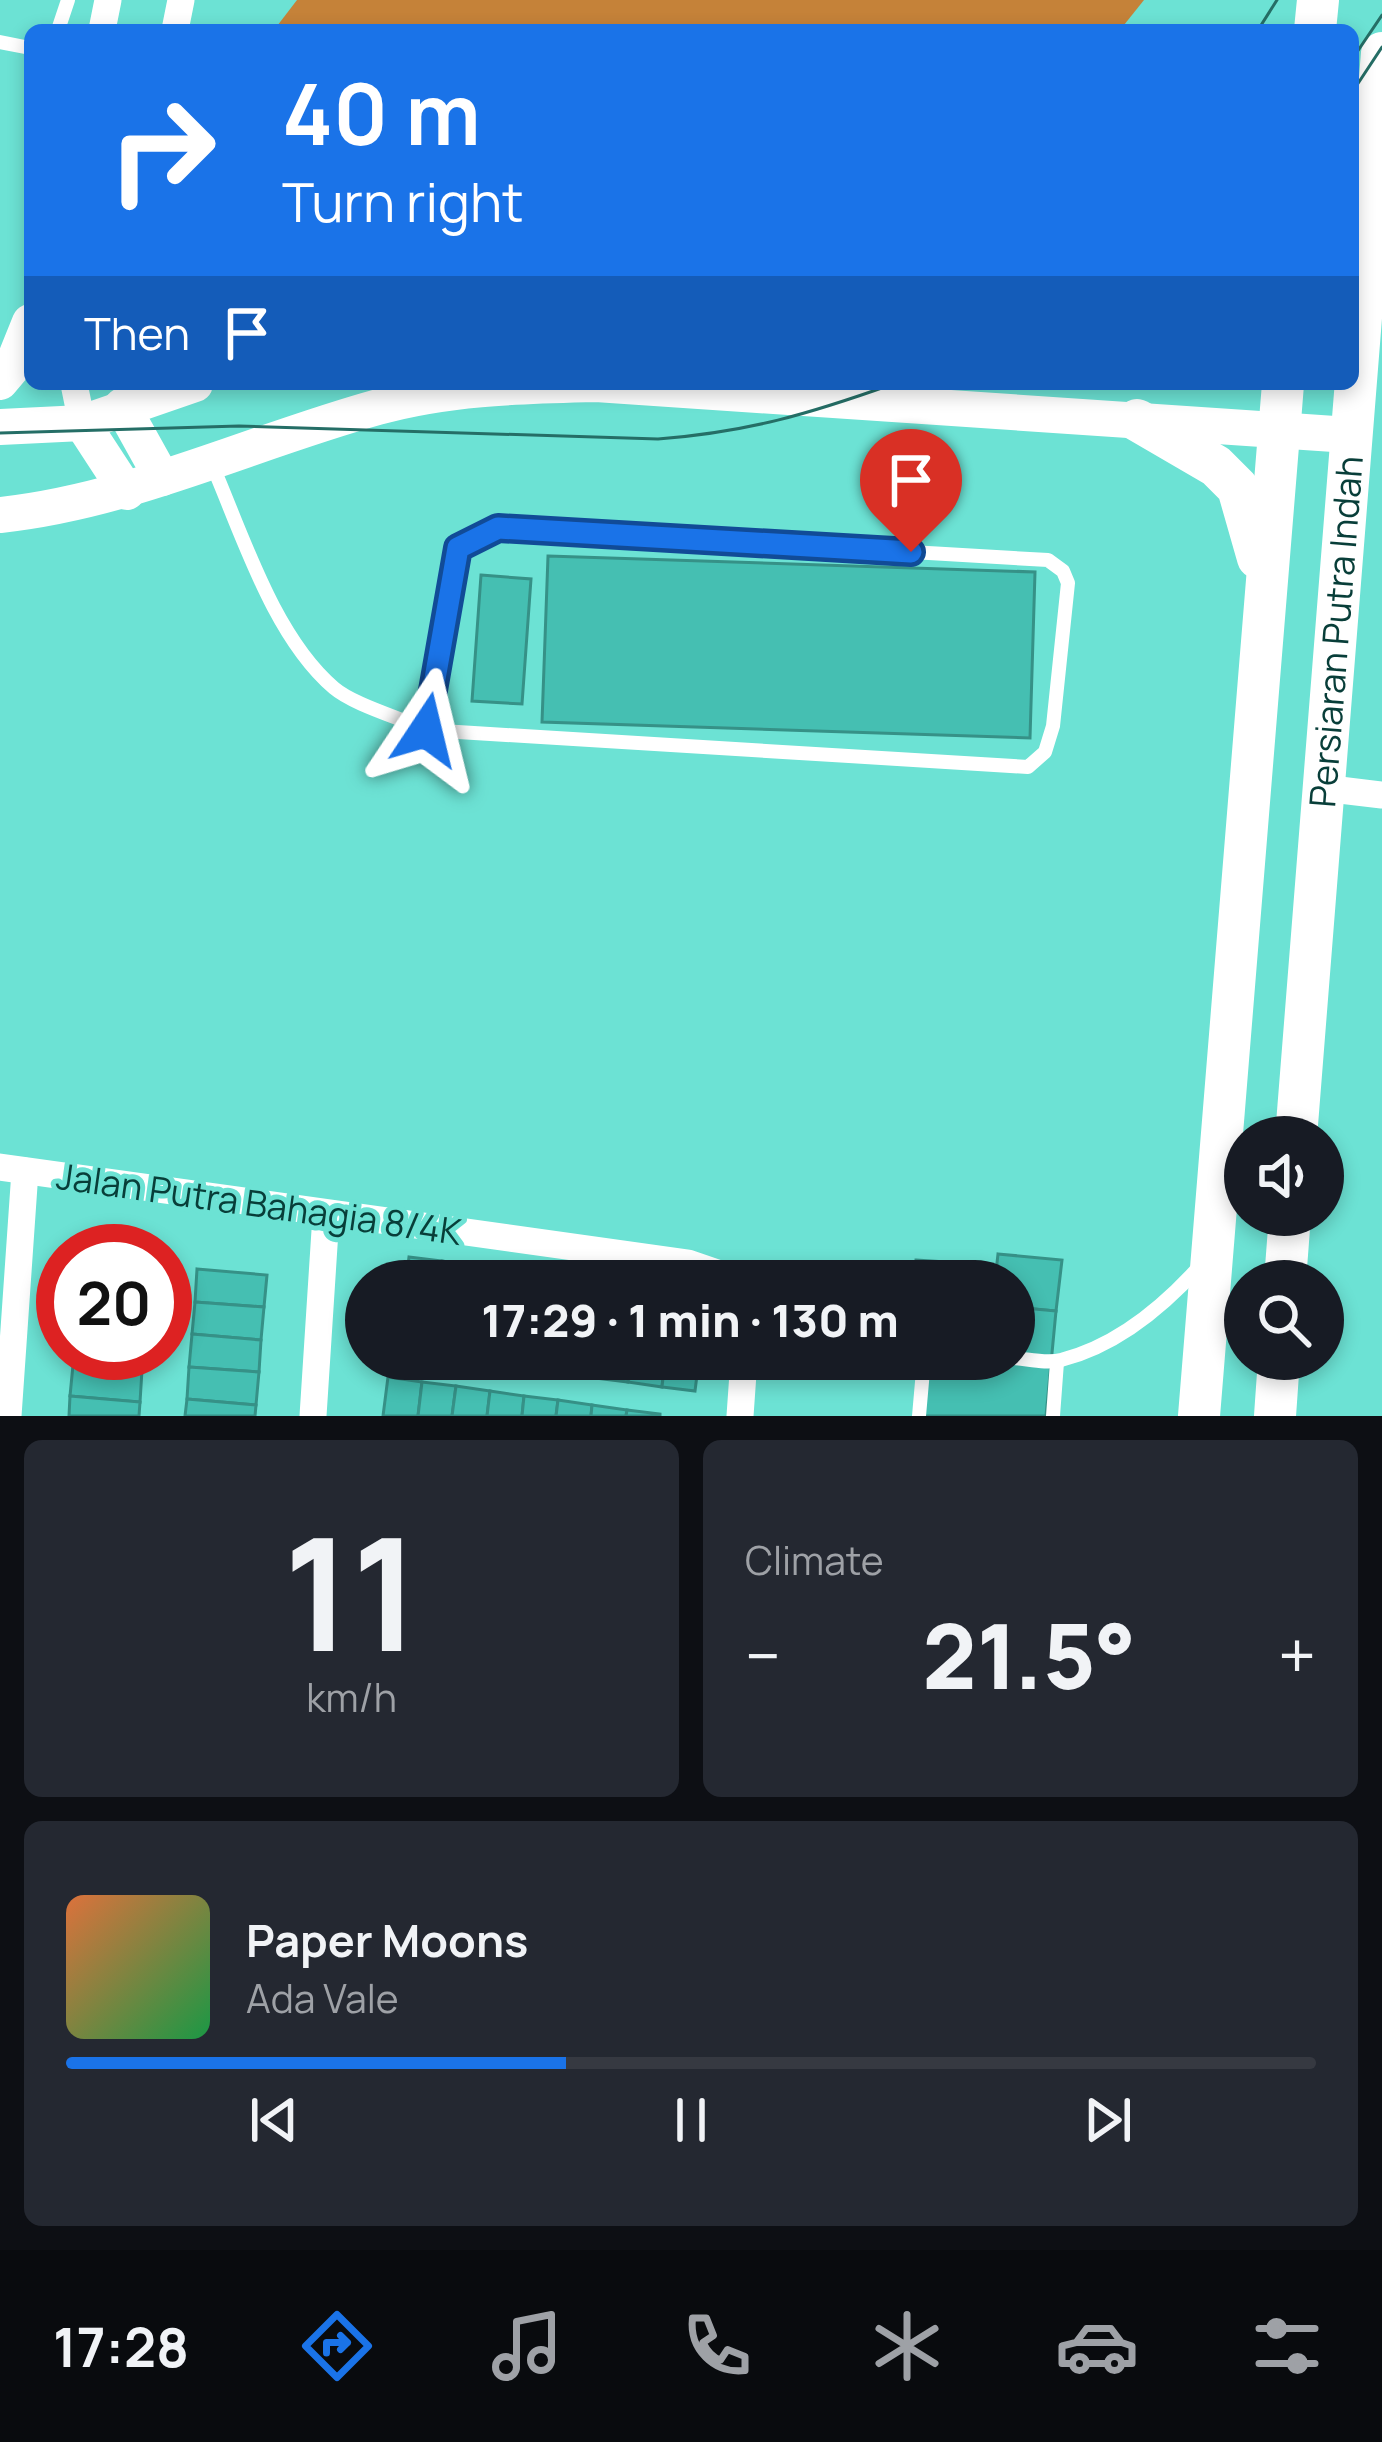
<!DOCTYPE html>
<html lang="en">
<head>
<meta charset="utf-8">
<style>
  :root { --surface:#171b24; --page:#242831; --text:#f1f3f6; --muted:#9ea1a6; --line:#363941; --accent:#1a73e8 }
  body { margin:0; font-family:Manrope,sans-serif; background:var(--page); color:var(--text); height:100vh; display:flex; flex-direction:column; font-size:45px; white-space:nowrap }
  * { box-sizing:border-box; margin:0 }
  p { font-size:39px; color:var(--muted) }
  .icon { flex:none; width:66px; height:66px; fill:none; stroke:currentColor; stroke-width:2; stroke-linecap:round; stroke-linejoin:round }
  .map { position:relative; height:1416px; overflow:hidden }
  .drawer { display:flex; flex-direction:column; gap:24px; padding:24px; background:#0d0f14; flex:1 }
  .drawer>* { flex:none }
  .top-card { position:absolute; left:24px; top:24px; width:1335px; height:366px; border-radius:18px; box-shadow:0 6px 18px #0003; background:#1a73e8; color:#fff; overflow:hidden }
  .tools { position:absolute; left:1224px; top:1116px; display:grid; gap:24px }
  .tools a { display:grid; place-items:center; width:120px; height:120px; border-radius:50%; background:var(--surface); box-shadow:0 6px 18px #0003; font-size:60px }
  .speed { position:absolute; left:36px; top:1224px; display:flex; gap:24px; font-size:60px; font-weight:700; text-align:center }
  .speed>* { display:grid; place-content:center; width:156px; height:156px; border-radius:50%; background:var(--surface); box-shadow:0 6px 18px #0003; line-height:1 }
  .speed .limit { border:18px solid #d22; background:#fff; color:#111 }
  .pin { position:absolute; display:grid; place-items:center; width:102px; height:102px; color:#fff; margin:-123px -51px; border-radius:50% 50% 50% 0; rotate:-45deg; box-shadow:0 0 12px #0007 }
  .pin .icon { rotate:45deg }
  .me { position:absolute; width:132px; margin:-66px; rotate:10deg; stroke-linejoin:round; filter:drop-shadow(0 0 9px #0008) }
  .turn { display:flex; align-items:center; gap:42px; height:252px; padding:0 60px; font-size:54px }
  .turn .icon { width:156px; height:156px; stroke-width:2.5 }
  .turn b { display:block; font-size:84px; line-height:102px }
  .then { display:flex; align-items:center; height:114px; padding:0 60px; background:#0003; gap:24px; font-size:45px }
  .big { font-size:90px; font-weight:800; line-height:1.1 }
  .drawer .tile { flex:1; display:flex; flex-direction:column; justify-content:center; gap:18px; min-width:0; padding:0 42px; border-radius:18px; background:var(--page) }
  .drawer .dial { align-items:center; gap:0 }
  .dial b { font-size:156px; line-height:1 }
  .song { display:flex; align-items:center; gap:36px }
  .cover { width:144px; height:144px; border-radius:18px; background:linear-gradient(135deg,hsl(20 70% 55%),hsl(140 70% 35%)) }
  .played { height:12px; border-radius:6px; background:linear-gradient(90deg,var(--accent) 40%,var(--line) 40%) }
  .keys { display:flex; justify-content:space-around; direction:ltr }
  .heat { display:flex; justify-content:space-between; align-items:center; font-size:66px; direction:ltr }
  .drawer .tiles { flex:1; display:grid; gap:24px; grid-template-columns:1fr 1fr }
  .tile:last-child { grid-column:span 2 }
  .trip { position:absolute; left:345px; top:1260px; width:690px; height:120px; border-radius:60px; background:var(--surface); box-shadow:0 6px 18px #0003; font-weight:800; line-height:120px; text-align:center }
  .tab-bar { display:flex; height:192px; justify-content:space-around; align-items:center; background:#090b0e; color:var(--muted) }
  .tab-bar .icon { width:84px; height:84px }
  .tab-bar .selected { color:var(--accent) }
  .tab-bar b { font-size:54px; color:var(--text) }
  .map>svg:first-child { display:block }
  .forest { fill:#c58239 }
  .building { fill:#45bfb2; stroke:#369187; stroke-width:3 }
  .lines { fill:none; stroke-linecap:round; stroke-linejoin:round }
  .service { stroke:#fff; stroke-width:14 }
  .minor { stroke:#fff; stroke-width:27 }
  .secondary { stroke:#fff; stroke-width:36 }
  .primary { stroke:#fff; stroke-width:42 }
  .tram { stroke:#256e66; stroke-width:3 }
  .route-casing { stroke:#114b97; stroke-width:30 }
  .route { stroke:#1a73e8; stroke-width:21 }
  .labels { text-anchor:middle; stroke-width:10; stroke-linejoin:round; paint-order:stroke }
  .street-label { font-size:36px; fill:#083e39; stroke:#6ce2d4 }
</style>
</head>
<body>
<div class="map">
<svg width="1382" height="1416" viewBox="0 0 1382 1416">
  <rect width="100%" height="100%" fill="#6ce2d4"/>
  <polygon class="forest" points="297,0 1144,0 1120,30 274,30"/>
  <g class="building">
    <polygon points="548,556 1035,572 1030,738 542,722"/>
    <polygon points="481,575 531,579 522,704 472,701"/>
    <polygon points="998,1254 1062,1260 1056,1311 1014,1307 1014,1281 995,1281"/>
    <polygon points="409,1257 442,1261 440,1281 406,1281"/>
    <polygon points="916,1260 975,1264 974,1281 915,1281"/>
    <polygon points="442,1261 475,1266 473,1281 440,1281"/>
    <polygon points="475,1266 509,1271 507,1281 473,1281"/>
    <polygon points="197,1269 267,1275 264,1307 195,1302"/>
    <polygon points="509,1271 542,1275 541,1281 507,1281"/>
    <polygon points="195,1302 264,1307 261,1340 192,1334"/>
    <polygon points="1014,1307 1056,1311 1046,1416 922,1416 928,1359 971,1362 972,1359 1014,1359"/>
    <polygon points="192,1334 261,1340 259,1372 189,1367"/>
    <polygon points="74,1353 144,1353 142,1370 73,1365"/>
    <polygon points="496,1359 530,1359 529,1369 496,1364"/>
    <polygon points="530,1359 564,1359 562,1373 529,1369"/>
    <polygon points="564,1359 598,1359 595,1378 562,1373"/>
    <polygon points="598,1359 632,1359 628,1382 595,1378"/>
    <polygon points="632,1359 665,1359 662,1387 628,1382"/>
    <polygon points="665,1359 699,1359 695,1391 662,1387"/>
    <polygon points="73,1365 142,1370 140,1402 70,1396"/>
    <polygon points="189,1367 259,1372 256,1405 187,1399"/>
    <polygon points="388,1377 422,1382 418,1416 383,1416"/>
    <polygon points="422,1382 456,1386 452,1416 418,1416"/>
    <polygon points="456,1386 490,1391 487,1416 452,1416"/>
    <polygon points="490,1391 524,1396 522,1416 487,1416"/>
    <polygon points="70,1396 140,1402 139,1416 69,1416"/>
    <polygon points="524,1396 558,1400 556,1416 522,1416"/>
    <polygon points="187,1399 256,1405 255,1416 185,1416"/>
    <polygon points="558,1400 592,1405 591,1416 556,1416"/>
    <polygon points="592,1405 627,1410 626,1416 591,1416"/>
    <polygon points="627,1410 660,1414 660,1416 626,1416"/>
  </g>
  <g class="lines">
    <g class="service">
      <polyline points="58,30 68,0"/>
      <polyline points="0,42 30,48"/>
      <path d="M211,462C242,533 273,636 334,688C354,705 401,718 426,730L1028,767L1045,752L1053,726L1068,583L1063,571L1048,560L498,528L458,547L426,730"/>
      <path d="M1014,1358C1028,1359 1047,1364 1061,1360C1116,1346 1162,1308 1199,1267"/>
      <polyline points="919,1416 924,1359"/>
      <polyline points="1053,1416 1057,1362"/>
    </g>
    <g class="minor">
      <polyline points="102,30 108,0"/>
      <polyline points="175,30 181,0"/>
      <polyline points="74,384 82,423"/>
      <polyline points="1323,788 1382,795"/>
      <polyline points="0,1167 688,1263 723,1275 727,1281"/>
      <polyline points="8,1416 25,1171"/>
      <polyline points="313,1416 326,1215"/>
      <polyline points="740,1416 744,1359"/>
    </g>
    <g class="secondary">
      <polyline points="0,382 11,369 30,322"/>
      <polyline points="122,406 162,478"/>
      <polyline points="82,423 127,492"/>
      <polyline points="0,427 82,423 195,384"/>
      <path d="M0,515C131,501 251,442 378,407C449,387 522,386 596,384L1349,435"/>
    </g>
    <g class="primary">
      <polyline points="1315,30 1318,0"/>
      <polyline points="1137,420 1216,466 1238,488 1258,558"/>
      <path id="s1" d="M1296,1137L1382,53"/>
      <polyline points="1285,1281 1290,1215"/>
      <polyline points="1199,1416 1283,384"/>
      <polyline points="1275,1416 1279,1359"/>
    </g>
    <g class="tram">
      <polyline points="1258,30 1277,0"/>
      <polyline points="1353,58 1382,15"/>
      <polyline points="1353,91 1382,47"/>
      <path d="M0,433L239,426L658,439C748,432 809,414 893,384"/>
    </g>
  </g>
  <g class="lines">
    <g class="route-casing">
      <polyline id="route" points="426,730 458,548 498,528 911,552"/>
    </g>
    <use href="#route" class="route"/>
  </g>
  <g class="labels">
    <g class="street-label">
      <text dy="13" stroke="none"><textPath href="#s1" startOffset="507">Persiaran Putra Indah</textPath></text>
      <text transform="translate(259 1204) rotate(8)" y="13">Jalan Putra Bahagia 8/4K</text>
    </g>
  </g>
</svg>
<div class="tools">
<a><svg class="icon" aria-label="sound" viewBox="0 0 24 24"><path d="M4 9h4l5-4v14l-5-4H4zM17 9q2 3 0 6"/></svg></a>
<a><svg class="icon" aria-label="search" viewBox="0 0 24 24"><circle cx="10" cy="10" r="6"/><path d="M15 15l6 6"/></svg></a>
</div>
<div class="speed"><div class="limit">20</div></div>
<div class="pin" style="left:911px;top:552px;background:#d93025"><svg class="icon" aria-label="arrive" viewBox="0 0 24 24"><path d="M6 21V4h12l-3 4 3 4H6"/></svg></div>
<svg class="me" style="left:426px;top:730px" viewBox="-20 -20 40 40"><path d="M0-17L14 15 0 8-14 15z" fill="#1a73e8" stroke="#fff" stroke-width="4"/></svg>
<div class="trip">17:29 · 1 min · 130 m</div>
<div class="top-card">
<div class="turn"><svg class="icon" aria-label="right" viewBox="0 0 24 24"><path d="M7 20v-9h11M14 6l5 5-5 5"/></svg><div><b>40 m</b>Turn right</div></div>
<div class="then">Then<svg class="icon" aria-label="arrive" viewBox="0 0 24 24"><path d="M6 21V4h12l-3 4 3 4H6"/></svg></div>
</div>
</div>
<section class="drawer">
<div class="tiles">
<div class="tile dial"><b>11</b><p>km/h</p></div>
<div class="tile"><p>Climate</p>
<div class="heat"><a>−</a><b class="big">21.5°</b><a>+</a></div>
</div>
<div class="tile">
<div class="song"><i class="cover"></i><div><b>Paper Moons</b><p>Ada Vale</p></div></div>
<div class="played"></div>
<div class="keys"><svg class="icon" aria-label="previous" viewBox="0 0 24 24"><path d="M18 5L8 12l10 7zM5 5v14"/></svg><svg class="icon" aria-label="pause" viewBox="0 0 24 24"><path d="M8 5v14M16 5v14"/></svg><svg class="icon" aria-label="next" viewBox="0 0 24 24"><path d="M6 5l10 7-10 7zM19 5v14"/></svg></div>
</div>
</div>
</section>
<nav class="tab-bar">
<b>17:28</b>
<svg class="icon selected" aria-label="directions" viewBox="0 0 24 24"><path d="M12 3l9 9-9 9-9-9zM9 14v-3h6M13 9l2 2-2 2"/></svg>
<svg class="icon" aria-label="music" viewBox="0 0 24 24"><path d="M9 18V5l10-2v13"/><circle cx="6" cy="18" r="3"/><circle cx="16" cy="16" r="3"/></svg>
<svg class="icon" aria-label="phone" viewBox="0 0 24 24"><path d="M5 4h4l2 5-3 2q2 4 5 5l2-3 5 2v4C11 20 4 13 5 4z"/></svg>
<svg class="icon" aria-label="climate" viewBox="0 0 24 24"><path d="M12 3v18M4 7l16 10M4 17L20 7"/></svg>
<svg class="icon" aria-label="car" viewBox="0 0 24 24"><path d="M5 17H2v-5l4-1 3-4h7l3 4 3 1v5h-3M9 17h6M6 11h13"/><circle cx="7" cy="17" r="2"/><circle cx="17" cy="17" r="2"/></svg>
<svg class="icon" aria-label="filters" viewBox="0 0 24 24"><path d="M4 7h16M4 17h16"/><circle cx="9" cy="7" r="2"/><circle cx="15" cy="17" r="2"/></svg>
</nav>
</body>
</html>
